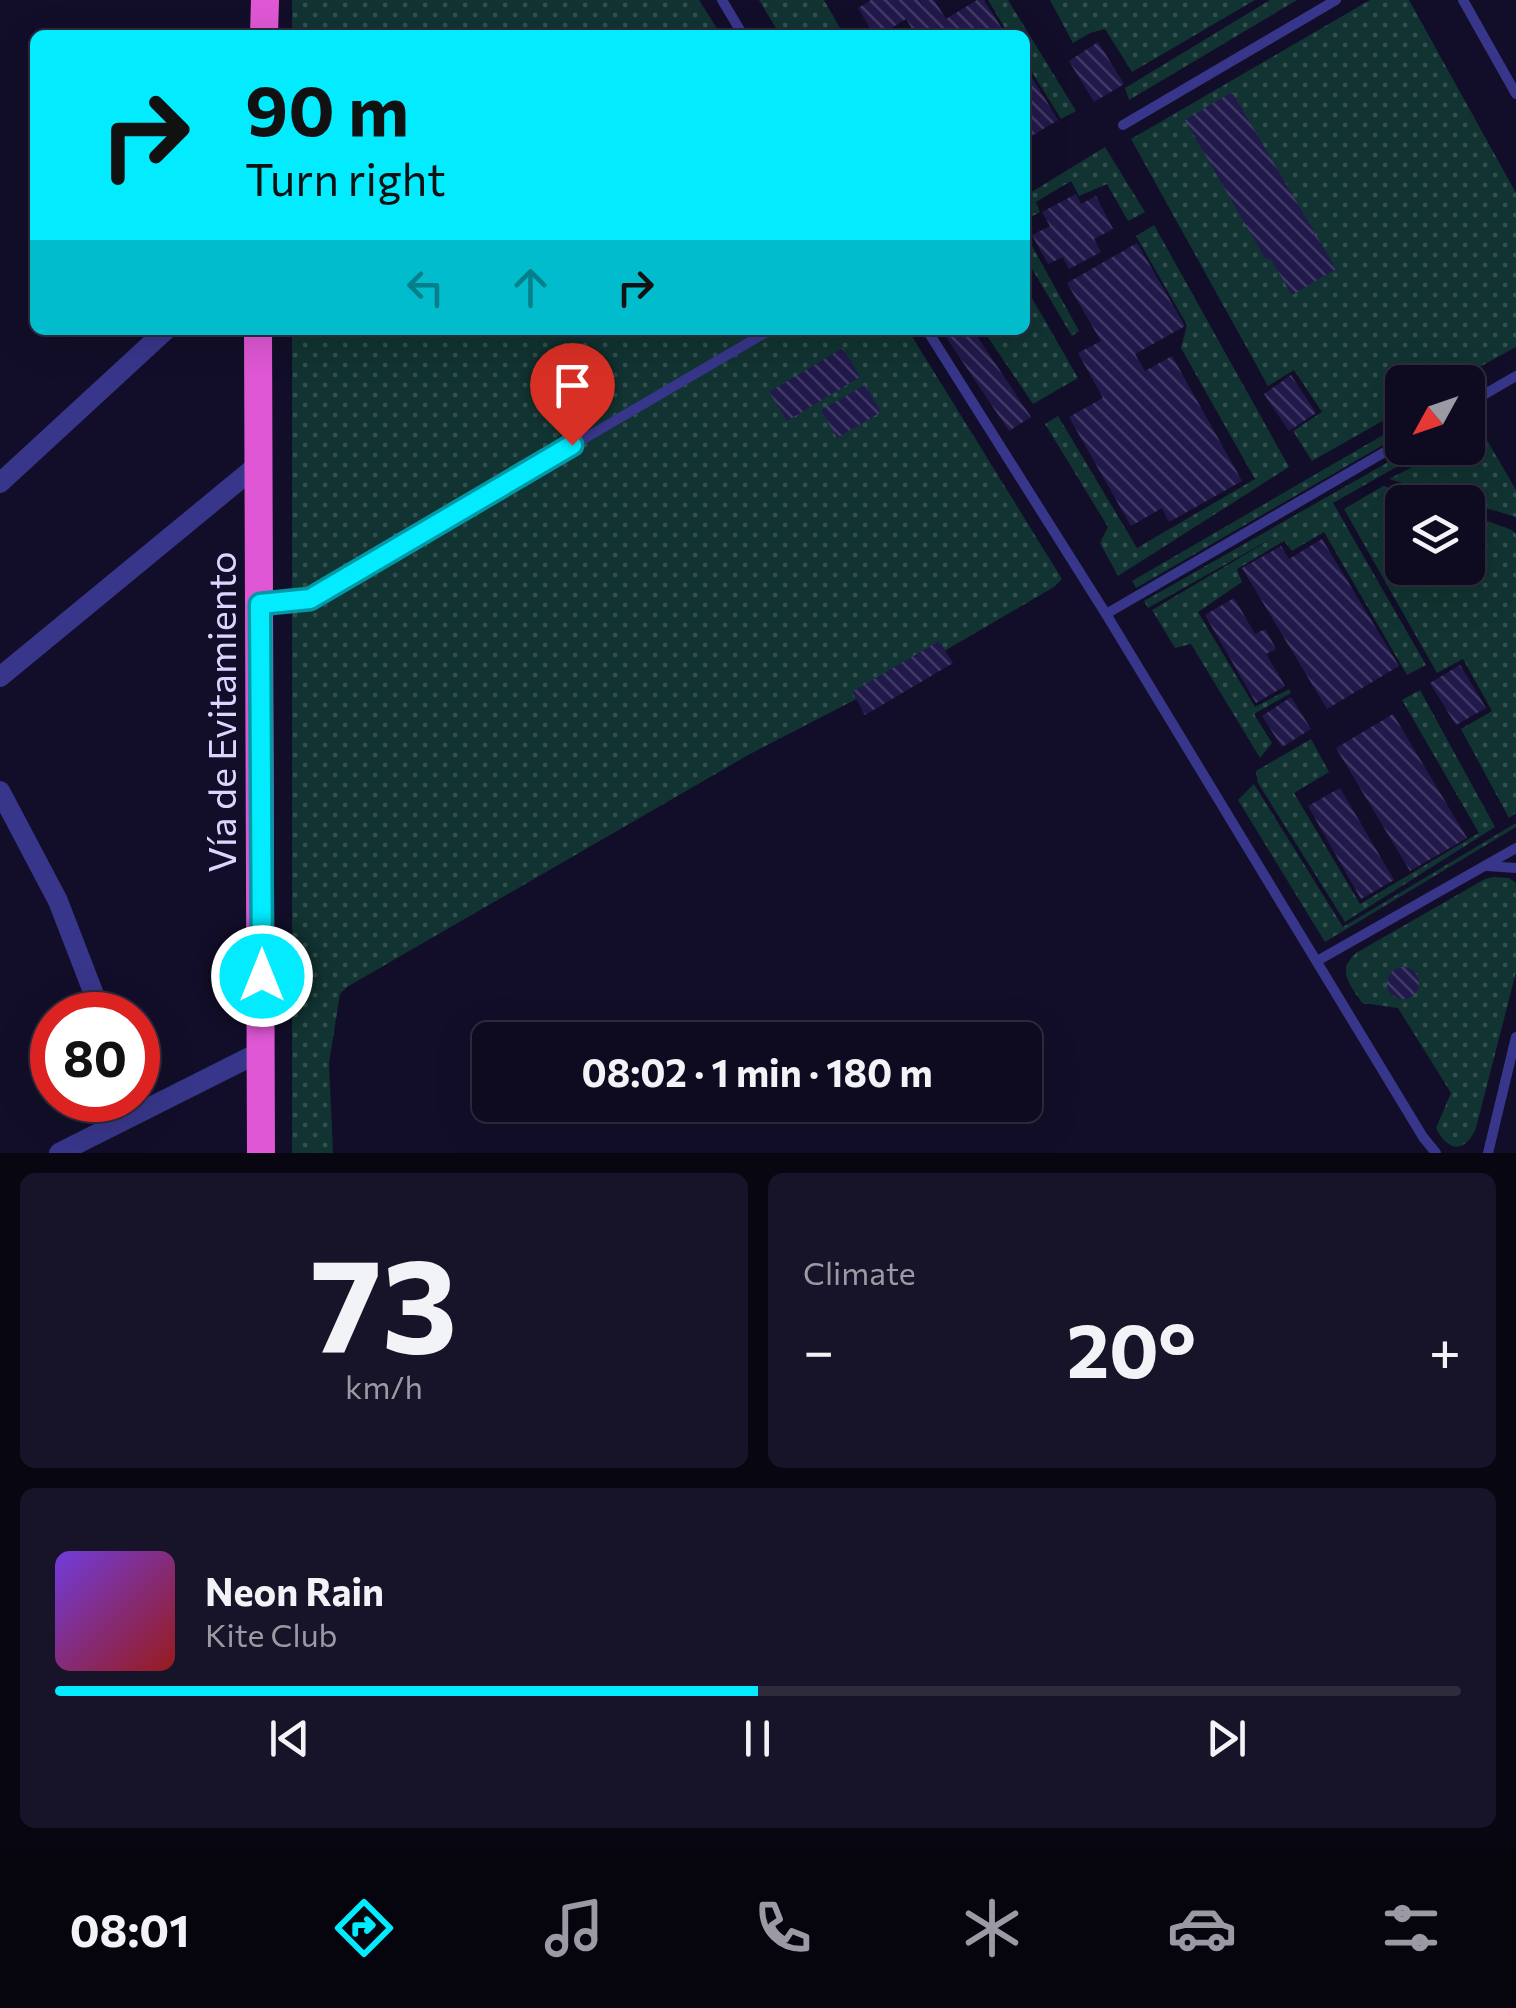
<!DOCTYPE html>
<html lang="en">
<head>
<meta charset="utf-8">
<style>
  :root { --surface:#0e0a1f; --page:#171328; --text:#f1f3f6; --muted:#9b9aa4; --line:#2e2b3d; --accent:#02ebff }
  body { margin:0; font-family:Commissioner,sans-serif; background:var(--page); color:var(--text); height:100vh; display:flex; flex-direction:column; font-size:38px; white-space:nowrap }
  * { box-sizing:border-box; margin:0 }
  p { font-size:32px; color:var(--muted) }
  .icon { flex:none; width:55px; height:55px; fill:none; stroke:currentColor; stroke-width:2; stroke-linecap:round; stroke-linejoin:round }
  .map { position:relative; height:1153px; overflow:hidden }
  .details { display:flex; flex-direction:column; gap:20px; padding:20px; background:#080611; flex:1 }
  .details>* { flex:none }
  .banner { position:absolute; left:30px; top:30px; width:1000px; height:305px; border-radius:15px; box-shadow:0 10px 40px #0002,0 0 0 2px var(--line); background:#02ebff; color:#111; overflow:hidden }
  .needle { width:65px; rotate:230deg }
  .tools { position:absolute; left:1385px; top:365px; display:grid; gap:20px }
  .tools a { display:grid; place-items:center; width:100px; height:100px; border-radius:15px; background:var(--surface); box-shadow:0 10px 40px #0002,0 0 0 2px var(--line); font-size:50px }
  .speed { position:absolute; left:30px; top:992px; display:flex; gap:20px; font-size:50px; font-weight:700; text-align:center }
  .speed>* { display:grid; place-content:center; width:130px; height:130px; border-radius:50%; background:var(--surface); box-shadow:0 10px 40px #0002,0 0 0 2px var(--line); line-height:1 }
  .speed .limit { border:15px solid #d22; background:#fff; color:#111 }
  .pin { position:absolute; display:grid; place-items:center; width:85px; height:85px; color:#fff; margin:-102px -42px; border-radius:50% 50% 50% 0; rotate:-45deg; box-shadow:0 0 10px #0007 }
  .pin .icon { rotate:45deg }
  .me { position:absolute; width:110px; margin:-55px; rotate:0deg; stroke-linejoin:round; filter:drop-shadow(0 0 8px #0008) }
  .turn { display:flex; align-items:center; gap:35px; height:210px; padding:0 50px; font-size:45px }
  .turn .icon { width:130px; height:130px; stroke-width:2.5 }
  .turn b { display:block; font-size:70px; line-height:85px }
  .lanes { display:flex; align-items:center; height:95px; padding:0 50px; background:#0003; justify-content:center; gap:50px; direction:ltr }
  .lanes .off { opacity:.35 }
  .big { font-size:75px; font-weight:700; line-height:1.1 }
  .details .tile { flex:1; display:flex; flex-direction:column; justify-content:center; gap:15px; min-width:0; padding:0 35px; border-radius:15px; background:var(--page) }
  .details .dial { align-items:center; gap:0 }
  .dial b { font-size:130px; line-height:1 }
  .song { display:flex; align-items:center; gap:30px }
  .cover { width:120px; height:120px; border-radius:15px; background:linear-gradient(135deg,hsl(260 70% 55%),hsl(0 70% 35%)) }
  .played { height:10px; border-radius:5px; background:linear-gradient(90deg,var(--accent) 50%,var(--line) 50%) }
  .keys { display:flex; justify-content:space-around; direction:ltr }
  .heat { display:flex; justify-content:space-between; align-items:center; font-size:55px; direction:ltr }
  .details .tiles { flex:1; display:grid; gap:20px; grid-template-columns:1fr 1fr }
  .tile:last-child { grid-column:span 2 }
  .trip { position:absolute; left:472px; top:1022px; width:570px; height:100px; border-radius:15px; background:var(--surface); box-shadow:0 10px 40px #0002,0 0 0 2px var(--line); font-weight:700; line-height:100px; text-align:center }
  .tab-bar { display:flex; height:160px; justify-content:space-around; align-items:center; background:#06040c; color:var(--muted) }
  .tab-bar .icon { width:70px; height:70px }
  .tab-bar .current { color:var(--accent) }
  .tab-bar b { font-size:45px; color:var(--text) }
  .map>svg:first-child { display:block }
  .park { fill:url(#park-dots) }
  .building { fill:url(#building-back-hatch) }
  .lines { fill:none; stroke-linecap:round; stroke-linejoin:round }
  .service { stroke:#38368a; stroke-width:10 }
  .minor { stroke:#38368a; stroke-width:20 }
  .trunk { stroke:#df57d4; stroke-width:28 }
  .route-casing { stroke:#0199a6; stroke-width:25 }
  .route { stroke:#02ebff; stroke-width:18 }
  .labels { text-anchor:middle; stroke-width:10; stroke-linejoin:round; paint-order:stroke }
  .street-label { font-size:38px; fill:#dad6ff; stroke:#120e29 }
</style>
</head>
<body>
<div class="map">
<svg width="1516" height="1153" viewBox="0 0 1516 1153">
  <defs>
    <pattern id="park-dots" width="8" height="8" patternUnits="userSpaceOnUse" patternTransform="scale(2.5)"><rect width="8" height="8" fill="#113331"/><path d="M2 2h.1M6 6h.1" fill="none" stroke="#335050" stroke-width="1.8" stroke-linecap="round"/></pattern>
    <pattern id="building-back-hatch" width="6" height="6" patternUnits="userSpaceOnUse" patternTransform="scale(2.5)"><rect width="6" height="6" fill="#22194b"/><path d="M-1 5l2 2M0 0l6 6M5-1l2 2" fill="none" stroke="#423a66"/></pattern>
  </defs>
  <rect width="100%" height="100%" fill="#120e29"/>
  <g class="park">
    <polygon points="292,0 699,0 721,35 292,35"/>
    <polygon points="759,0 824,0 844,35 780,35"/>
    <polygon points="988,0 1008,0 1076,111 1061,119 1025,61 1025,35 1009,35"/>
    <polygon points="1050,0 1255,0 1132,72 1105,29 1090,33 1073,43"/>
    <polygon points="1270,0 1297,0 1129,100 1125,88"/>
    <polygon points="1370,0 1409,0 1516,193 1516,347 1452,382 1402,382 1402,410 1312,461 1293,431 1322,412 1294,370 1268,386 1131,139"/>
    <polygon points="1105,147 1145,212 1128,221 1107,184 1079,196 1071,181 1036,202 1040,212 1025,220 1025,196"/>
    <polygon points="1154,225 1289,467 1118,576 1100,543 1108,527 1045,424 1058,416 1137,548 1255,479 1181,348 1187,325 1136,236"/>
    <polygon points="1025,233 1079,331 1072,336 1025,257"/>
    <polygon points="1025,286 1078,378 1033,404 983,330 1025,330"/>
    <polygon points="292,330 908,330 1062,579 1054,587 905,674 750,754 347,987 340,994 329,1063 333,1153 292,1153"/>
    <polygon points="1402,424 1402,434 1136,588 1132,581"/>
    <polygon points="1481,430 1516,490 1516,517 1389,479 1449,448 1468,448 1468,437"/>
    <polygon points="1413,448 1430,448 1333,503 1426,665 1407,675 1324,532 1292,551 1284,541 1237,569 1242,582 1198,612 1255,707 1289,689 1291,693 1254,714 1272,743 1260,758 1191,644 1175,648 1152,610 1276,536 1148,608 1144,601"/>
    <polygon points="1383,486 1432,502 1402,502 1402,568 1468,568 1468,514 1512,530 1516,534 1516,813 1509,818 1461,729 1492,711 1463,659 1437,673 1344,509"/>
    <polygon points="1420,690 1495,827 1345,922 1258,783 1256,771 1311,739 1329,772 1294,793 1360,904 1479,833 1402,700"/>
    <polygon points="1254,784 1343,927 1516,823 1516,827 1325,942 1238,800"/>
    <path d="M1494,877L1509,878L1516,883V972L1476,1128C1465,1153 1449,1153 1436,1128L1451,1093L1398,1008L1362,1003C1350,984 1336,971 1356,953L1485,879Z"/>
  </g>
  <g class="building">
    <polygon points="871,0 919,0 924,9 920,0 934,0 946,19 977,0 984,0 1006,35 916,35 906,19 880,35 874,35 858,8"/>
    <polygon points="1098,42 1124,84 1094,102 1069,61"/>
    <polygon points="1025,66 1058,120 1025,140"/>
    <polygon points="1232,92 1336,269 1292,295 1270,258 1266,260 1185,120"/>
    <polygon points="1076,194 1081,204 1096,196 1113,229 1094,239 1101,252 1069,269 1063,257 1048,264 1032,235 1050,226 1042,212"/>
    <polygon points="1137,243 1185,326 1135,354 1145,371 1172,356 1242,481 1169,522 1162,508 1131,526 1069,417 1103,398 1078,353 1101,341 1067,283"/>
    <polygon points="950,330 973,330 1031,417 1009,431 944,334"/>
    <polygon points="843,348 860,377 787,421 769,392"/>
    <polygon points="1291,375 1316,413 1289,431 1264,394"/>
    <polygon points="865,385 881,412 837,438 821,410"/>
    <polygon points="1322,539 1399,666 1327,709 1242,568 1281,546 1289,559"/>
    <polygon points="1234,598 1255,634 1265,629 1276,649 1266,654 1285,686 1256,703 1205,615"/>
    <polygon points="939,641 953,663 865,715 852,692"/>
    <polygon points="1460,665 1486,708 1456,725 1430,683"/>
    <polygon points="1291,697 1311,729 1282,747 1262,716"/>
    <polygon points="1393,714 1467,838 1410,871 1336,748"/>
    <polygon points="1340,788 1394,880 1361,899 1308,806"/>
    <circle cx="1403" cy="983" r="16"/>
  </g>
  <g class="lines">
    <g class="service">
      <polyline points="722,0 743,35"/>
      <polyline points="1463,0 1516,94"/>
      <polyline points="1123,125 1336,0"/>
      <polyline points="927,330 1106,614 1423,1137 1436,1153"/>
      <polyline points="1468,404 1516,376"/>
      <polyline points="262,604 310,599 770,330"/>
      <polyline points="1106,614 1402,442"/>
      <polyline points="1487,866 1516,868"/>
      <polyline points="1317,961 1516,848"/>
      <polyline points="1488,1153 1516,1037"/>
    </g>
    <g class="minor">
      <polyline points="0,483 166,330"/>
      <polyline points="0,677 260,463"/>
      <polyline points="0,791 58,901 102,1015"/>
      <polyline points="59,1153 262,1051"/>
    </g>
    <g class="trunk">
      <polyline points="264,35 265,0"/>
      <polyline points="258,330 261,1153"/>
    </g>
  </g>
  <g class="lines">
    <g class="route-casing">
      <polyline id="route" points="262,976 260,604 310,599 572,445"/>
    </g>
    <use href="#route" class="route"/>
  </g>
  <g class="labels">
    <g class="street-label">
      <text transform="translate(223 712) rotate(-90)" y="13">Vía de Evitamiento</text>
    </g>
  </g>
</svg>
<div class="tools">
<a><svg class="needle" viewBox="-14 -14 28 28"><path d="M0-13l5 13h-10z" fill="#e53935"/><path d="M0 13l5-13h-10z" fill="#9b9aa4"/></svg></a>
<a><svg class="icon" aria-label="layers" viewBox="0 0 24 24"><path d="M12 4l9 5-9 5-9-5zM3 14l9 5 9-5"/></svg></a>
</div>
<div class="speed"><div class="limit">80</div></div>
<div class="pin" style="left:572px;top:445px;background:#d93025"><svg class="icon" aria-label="arrive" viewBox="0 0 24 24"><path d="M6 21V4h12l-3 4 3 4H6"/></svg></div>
<svg class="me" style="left:262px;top:976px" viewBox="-20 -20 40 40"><circle r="17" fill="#02ebff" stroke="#fff" stroke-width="3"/><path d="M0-11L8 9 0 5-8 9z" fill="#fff"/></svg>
<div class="trip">08:02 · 1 min · 180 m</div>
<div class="banner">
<div class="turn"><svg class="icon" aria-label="right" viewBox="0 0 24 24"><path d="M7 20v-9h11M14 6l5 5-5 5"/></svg><div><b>90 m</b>Turn right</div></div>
<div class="lanes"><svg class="icon off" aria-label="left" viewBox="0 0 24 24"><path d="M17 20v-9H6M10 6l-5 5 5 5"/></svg><svg class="icon off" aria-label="ahead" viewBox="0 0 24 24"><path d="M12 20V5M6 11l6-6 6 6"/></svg><svg class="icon" aria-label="right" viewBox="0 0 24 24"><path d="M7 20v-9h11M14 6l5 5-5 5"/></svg></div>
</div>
</div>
<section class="details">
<div class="tiles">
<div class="tile dial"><b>73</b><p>km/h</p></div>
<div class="tile"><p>Climate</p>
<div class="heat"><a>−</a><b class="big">20°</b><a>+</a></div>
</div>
<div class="tile">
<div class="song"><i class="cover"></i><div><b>Neon Rain</b><p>Kite Club</p></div></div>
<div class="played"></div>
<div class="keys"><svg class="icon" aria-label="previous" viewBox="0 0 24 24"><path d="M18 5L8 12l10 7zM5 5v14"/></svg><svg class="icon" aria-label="pause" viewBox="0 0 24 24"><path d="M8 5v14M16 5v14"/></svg><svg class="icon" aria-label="next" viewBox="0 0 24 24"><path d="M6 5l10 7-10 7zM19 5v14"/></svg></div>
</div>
</div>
</section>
<nav class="tab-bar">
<b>08:01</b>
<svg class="icon current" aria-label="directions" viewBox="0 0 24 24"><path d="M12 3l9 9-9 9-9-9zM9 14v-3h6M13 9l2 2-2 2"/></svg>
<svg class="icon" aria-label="music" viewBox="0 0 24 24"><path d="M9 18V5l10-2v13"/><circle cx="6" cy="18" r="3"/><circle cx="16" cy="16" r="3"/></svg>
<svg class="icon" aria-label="phone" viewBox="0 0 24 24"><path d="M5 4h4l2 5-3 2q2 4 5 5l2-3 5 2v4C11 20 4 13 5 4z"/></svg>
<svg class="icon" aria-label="climate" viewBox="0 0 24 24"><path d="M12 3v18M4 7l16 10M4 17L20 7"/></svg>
<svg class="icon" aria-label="car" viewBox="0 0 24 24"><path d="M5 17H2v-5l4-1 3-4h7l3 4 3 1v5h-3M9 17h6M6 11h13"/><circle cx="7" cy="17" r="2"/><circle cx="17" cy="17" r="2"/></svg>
<svg class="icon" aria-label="filters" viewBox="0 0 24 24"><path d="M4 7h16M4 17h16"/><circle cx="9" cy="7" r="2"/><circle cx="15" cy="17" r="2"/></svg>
</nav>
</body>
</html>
